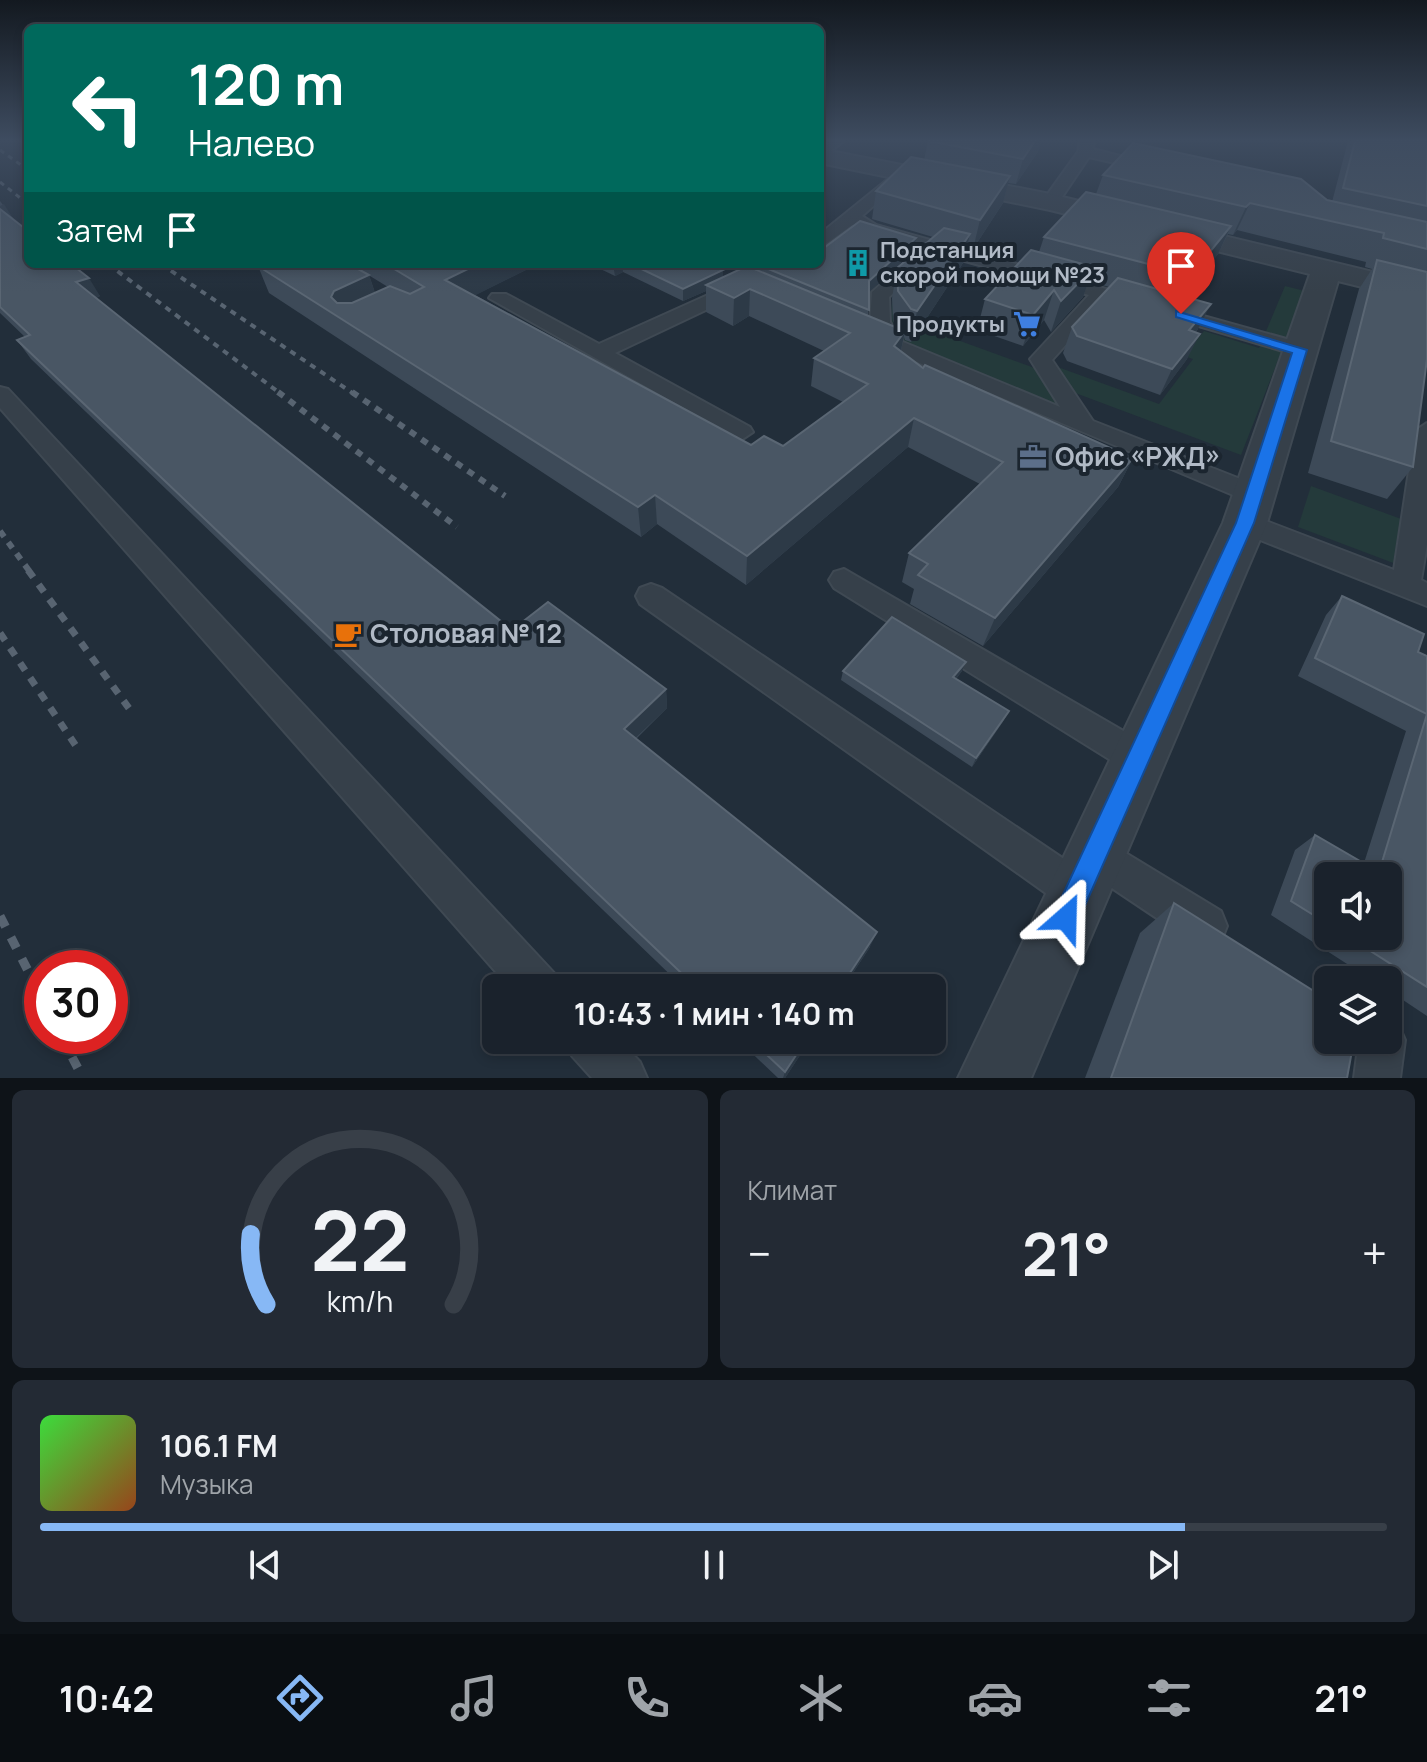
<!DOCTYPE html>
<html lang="ru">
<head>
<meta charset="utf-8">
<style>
  :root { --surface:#1a222c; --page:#232a34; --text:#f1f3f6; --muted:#9fa4a9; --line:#383f48; --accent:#87b8f5 }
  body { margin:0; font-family:Manrope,sans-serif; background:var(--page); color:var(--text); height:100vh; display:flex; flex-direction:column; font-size:30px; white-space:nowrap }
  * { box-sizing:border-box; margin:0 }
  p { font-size:26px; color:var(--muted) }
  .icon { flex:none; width:44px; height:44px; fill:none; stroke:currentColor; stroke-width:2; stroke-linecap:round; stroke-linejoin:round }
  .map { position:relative; height:1078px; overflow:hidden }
  .panel { display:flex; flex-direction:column; gap:12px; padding:12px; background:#0e1318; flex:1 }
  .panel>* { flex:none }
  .banner { position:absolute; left:24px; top:24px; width:800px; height:244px; border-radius:12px; box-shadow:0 4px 12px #0003,0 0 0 2px var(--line); background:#00695c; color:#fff; overflow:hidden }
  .tools { position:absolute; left:1314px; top:862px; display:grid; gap:16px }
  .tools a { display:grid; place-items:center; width:88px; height:88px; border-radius:12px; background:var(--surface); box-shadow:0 4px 12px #0003,0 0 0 2px var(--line); font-size:40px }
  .speed { position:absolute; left:24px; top:950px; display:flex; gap:16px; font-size:40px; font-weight:700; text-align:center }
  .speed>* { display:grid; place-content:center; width:104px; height:104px; border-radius:50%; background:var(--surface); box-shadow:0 4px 12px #0003,0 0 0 2px var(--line); line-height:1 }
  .speed .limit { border:12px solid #d22; background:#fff; color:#111 }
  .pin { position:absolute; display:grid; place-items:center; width:68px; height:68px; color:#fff; margin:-82px -34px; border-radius:50% 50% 50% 0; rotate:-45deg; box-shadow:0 0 8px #0007 }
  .pin .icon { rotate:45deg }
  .me { position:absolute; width:88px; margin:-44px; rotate:25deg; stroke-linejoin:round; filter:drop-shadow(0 0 6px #0008) }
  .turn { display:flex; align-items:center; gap:28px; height:168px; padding:0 32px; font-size:36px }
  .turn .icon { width:104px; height:104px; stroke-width:2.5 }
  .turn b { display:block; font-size:56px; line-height:68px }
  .then { display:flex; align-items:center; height:76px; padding:0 32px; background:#0003; gap:16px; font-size:30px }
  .big { font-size:60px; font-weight:700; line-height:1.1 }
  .panel .card { flex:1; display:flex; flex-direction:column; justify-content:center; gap:12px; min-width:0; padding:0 28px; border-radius:12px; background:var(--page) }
  .panel .dial { align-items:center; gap:0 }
  .dial svg { height:208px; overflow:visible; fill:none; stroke:var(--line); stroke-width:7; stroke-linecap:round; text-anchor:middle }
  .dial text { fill:var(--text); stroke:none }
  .song { display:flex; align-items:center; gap:24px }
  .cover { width:96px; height:96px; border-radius:12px; background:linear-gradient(135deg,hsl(120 70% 55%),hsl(20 70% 35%)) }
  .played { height:8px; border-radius:4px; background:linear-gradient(90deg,var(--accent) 85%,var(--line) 85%) }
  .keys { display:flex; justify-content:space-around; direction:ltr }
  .heat { display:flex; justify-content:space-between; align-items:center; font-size:44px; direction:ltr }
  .panel .tiles { flex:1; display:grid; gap:12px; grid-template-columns:1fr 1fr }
  .card:last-child { grid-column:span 2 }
  .trip { position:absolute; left:482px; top:974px; width:464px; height:80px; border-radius:12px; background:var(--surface); box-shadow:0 4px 12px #0003,0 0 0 2px var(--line); font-weight:700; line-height:80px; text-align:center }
  .menu { display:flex; height:128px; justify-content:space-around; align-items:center; background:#0a0e12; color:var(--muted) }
  .menu .icon { width:56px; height:56px }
  .menu .on { color:var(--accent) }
  .menu b { font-size:36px; color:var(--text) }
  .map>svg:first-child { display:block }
  .green { fill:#243a3b }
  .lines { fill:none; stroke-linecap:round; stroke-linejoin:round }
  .lane-casing { stroke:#3f4953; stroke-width:4 }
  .street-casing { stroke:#3f4953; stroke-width:4 }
  .lane { fill:#36404a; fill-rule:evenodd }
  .street { fill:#36404a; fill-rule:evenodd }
  .rail-far4 { stroke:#586471; stroke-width:3; stroke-dasharray:5 5; stroke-linecap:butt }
  .rail-far3 { stroke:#586471; stroke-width:4; stroke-dasharray:6 6; stroke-linecap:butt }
  .rail-far2 { stroke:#586471; stroke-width:6; stroke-dasharray:7 7; stroke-linecap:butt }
  .rail-far1 { stroke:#586471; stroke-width:7; stroke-dasharray:9 9; stroke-linecap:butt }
  .rail { stroke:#586471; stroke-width:9; stroke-dasharray:12 12; stroke-linecap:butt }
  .wall { fill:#3d4a58; fill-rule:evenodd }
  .shaded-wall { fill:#2d3a47 }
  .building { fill:#495664; stroke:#5a6673; stroke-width:2 }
  .route { fill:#1a73e8; stroke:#114b97; stroke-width:2 }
  .labels { text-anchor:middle; stroke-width:8; stroke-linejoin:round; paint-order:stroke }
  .far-poi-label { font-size:22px; font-weight:bold; fill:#b1bac6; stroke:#1b252f; text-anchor:start }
  .poi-label { font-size:26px; font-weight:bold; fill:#b1bac6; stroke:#1b252f; text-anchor:start }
</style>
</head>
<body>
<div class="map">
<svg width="1427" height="1078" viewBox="0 0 1427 1078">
  <rect width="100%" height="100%" fill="#222e3a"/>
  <g class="green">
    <polygon points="1285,286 1305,291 1241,455 1070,391 1055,366 1159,404 1193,359 1184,356 1204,331 1259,348"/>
    <polygon points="892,303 939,320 930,330 1040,370 1060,409 899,342 891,322"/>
    <polygon points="1311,486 1404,520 1396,564 1298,527"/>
  </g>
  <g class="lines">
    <g class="lane-casing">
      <g id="lane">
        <polygon points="828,141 844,141 820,159 820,148"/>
        <polygon points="1080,141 1094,141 1093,149 1162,167 1154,172 1089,157 1056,206 1044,206 1042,202 1078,152"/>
        <polygon points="903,167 911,172 908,175 862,216 876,225 1308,345 1311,350 1308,355 1300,356 1107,299 1052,360 1093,421 1263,488 1267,494 1263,500 1245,500 860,338 856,334 860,330 874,330 870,322 872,292 918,252 930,252 930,260 889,297 890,322 903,342 1060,407 1030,359 1089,295 888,240 852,225 820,248 820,234"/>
        <polygon points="739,281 746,283 749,287 746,291 615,353 750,427 753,432 741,440 489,298 492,294 506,294 599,344"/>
        <polygon points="0,387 8,389 554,973 561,988 510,988 0,408"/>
        <polygon points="1427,423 1427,544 1421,580 1427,583 1427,606 1235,530 1231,523 1235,516 1245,513 1394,570 1415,431"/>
        <polygon points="844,569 1151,747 1156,758 1151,769 1138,774 1125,769 834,588 829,580 834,572"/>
        <polygon points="651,584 662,588 1092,878 1098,892 1092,906 1078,912 1064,906 640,604 636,596 640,588"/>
        <polygon points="1096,835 1221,911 1227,926 1221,941 1206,947 1191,941 1082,868 1077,854 1082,840"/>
        <polygon points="1388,1020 1398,1024 1405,1040 1400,1078 1354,1078 1359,1040 1388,1040"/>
        <polygon points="565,1040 619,1040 640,1062 647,1078 592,1078 572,1056"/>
      </g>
    </g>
    <g class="street-casing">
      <polygon id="street" points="820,149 1050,194 1427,285 1427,303 1338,281 1267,523 1031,1078 958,1078 1223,523 1310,274 1050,210 820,163"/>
    </g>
    <use href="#lane" class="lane"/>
    <use href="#street" class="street"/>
    <g class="rail-far4">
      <polyline points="0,150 28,170"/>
      <polyline points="0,182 28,204"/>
    </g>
    <g class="rail-far3">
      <polyline points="108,264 281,394"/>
      <polyline points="161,264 354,394"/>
    </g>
    <g class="rail-far2">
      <polyline points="278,392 457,527"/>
      <polyline points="352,392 505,496"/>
      <polyline points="0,531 30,572"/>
    </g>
    <g class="rail-far1">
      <polyline points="28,570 131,711"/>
      <polyline points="0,633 76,746"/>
    </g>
    <g class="rail">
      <polyline points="0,916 42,998"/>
      <polyline points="61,1036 83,1078"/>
    </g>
  </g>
  <g class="wall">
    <path d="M928,141L1039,150L1016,184L1008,183L1003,203L973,249L967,247L963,263L911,342L905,340L904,337L901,351L923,368L1133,458L1118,487L983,646L910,604L914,589L902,582L909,553L980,484L908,447L746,585L657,524L641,537L269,293L258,266L365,273L351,264H532V267L475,295L751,445L783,446L843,402L811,386L814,358L824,351L749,316L733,326L706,312V291L683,301L623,272L615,276L590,264H711L723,270V277L740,270L726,264H820L825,247L914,250L869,292L868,316L898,329L893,321L892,298L897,268L933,237L872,219L876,191L924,160ZM369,275L370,276L388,287L375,293Z"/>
    <polygon points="1348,141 1427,141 1427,359 1413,467 1387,499 1308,473 1359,289 1372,269 1365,267 1366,262 1237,230 1233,235 1228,234 1218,254 1184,297 1198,329 1196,332 1187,359 1160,395 1067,361 1063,353 1072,327 1109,287 1089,281 1083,297 1051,332 1044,320 1023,346 977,330 985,299 1039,252 1044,237 1096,194 1103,175 1332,202"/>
    <polygon points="0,201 15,221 100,296 96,298 512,630 666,689 667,708 636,739 870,947 843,988 684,988 31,359 17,340 25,337 0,313"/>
    <path d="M1342,596L1418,652L1427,656V1016L1388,990V980H1372L1271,915L1295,850L1315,835L1364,863L1406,731L1298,676L1326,615ZM1328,876L1388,936H1328Z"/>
    <polygon points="843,671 962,671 956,679 1004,720 972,767 841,680"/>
    <polygon points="1174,903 1347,1078 1085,1078 1140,933"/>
    <polygon points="738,1040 810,1040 785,1078 778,1078"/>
  </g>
  <g class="shaded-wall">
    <polygon points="1035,141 1041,141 1039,150 1016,184 1023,159"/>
    <polygon points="1010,176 1003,203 973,249 980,220"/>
    <polygon points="1250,203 1237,230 1233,235 1246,207"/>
    <polygon points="4,204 15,222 0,212 0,206"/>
    <polygon points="1231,226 1218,254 1177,306 1191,275"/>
    <polygon points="970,234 963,263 911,342 917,311"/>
    <polygon points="916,238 914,250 867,294 869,281"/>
    <polygon points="478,264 532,264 532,267 452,307 445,280"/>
    <polygon points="613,264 622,264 623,272 615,276"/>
    <polygon points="1094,267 1083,297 1051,332 1061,301"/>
    <polygon points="723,270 723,283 706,285 706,291 683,301 683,289"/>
    <polygon points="369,275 378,302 345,318 331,297 334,291"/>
    <polygon points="89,278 100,296 88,301 76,282"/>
    <polygon points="750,289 749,316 733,326 734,298"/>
    <polygon points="1054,290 1044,320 1023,346 1033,315"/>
    <polygon points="1211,304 1198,329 1177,356 1189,330"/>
    <polygon points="905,331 899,359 894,346"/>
    <polygon points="1200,334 1187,359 1160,395 1172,369"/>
    <polygon points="914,418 908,447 746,585 747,556"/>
    <polygon points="1133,458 1118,487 983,646 995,618"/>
    <polygon points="655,495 657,524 641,537 638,507"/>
    <polygon points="966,662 962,671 950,686 953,677"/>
    <polygon points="666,689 667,708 626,747 624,729"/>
    <polygon points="1009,711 1004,720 972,767 976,758"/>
    <polygon points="877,932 870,947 843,988 840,988"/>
    <polygon points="806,1040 810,1040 785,1078 783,1078 785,1072"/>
  </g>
  <g class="building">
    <polygon points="928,141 1035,141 1023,159"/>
    <polygon points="1355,141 1427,141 1427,206 1343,188"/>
    <polygon points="1133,143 1301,179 1327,200 1427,222 1427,249 1383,238 1384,233 1250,203 1246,207 1103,175"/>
    <polygon points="911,157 1010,176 980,220 876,191"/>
    <polygon points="1086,192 1231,226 1191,275 1044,237"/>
    <polygon points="0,209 28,231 28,264 71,264 89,278 76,282 512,630 548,602 666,689 624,729 877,932 840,988 697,988 17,340 30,335 0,307"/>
    <polygon points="860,221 916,238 869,281 869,310 756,264 820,264 820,245 825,247"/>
    <polygon points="944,228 970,234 917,311 911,309 898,291 897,268"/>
    <polygon points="1031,250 1094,267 1061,301 1054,290 1033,315 985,299"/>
    <polygon points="1377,260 1427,272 1427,359 1413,467 1331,441"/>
    <polygon points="263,264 349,264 369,275 334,291 331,297 337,303 352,303 390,286 410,294 424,287 386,264 478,264 445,280 751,445 764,436 783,446 868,384 814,358 850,333 750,289 734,298 706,285 747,266 905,331 894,346 923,368 925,365 1133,458 995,618 918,575 928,564 909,553 1003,462 914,418 747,556 655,495 638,507 258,266"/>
    <polygon points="631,264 711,264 723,270 683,289"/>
    <polygon points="1118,278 1211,304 1189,330 1200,334 1172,369 1077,336 1072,327"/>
    <polygon points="1342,596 1424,634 1418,652 1427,656 1427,987 1347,936 1388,936 1388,876 1328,876 1328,924 1291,901 1315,835 1379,872 1427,714 1315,658"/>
    <polygon points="892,617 966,662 953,677 1009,711 976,758 843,671"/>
    <polygon points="1174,903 1328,1000 1328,1040 1354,1040 1347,1078 1111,1078"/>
    <polygon points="751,1040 806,1040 785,1072"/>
  </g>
  <linearGradient id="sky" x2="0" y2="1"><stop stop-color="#131920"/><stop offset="0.48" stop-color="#3e4c60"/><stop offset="1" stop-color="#3e4c60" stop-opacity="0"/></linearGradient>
  <rect width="1427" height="292" fill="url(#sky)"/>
  <polygon class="route" points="1176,311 1307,350 1254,523 1075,928 1066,932 1056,928 1052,918 1236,523 1292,353 1176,317"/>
  <defs>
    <g id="building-bare" transform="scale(2.16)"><path d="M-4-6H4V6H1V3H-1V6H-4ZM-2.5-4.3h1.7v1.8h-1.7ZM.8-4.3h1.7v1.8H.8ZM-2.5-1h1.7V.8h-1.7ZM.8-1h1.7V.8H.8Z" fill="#0f9aa8" stroke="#1b252f" stroke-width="2.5" paint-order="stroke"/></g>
    <g id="supermarket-bare" transform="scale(2.16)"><path d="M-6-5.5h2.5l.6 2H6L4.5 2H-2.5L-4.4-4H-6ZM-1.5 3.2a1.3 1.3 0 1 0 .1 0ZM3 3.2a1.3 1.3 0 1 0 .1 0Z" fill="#3f7fe0" stroke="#1b252f" stroke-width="2.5" paint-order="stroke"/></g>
    <g id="office-bare" transform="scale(2.16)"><path d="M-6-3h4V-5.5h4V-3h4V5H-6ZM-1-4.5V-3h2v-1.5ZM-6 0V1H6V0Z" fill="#5c6f8a" stroke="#1b252f" stroke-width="2.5" paint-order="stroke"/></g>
    <g id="cafe-bare" transform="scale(2.16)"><path d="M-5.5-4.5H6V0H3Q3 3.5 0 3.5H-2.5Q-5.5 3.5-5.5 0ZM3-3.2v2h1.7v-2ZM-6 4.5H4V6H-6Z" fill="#e8710a" stroke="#1b252f" stroke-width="2.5" paint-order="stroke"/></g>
  </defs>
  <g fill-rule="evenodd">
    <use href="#building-bare" x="858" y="263"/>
    <use href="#supermarket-bare" x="1027" y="324"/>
    <use href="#office-bare" x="1033" y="457"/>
    <use href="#cafe-bare" x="348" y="634"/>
  </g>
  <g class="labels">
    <g class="far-poi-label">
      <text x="880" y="258">Подстанция<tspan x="880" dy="25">скорой помощи №23</tspan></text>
      <text x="1005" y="332" text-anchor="end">Продукты</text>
    </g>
    <g class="poi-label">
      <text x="1055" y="466">Офис «РЖД»</text>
      <text x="370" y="643">Столовая № 12</text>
    </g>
  </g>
</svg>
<div class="tools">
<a><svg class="icon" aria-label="sound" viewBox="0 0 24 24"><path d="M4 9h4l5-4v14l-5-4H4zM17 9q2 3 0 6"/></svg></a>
<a><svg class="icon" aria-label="layers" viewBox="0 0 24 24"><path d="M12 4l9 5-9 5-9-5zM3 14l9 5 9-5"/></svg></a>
</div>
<div class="speed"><div class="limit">30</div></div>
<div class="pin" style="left:1181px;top:314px;background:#d93025"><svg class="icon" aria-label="arrive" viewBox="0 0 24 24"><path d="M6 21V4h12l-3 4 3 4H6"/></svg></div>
<svg class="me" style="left:1066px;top:918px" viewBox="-20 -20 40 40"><path d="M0-17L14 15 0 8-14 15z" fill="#1a73e8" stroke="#fff" stroke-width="4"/></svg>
<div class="trip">10:43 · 1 мин · 140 m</div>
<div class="banner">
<div class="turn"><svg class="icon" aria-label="left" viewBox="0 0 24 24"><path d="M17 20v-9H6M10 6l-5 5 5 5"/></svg><div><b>120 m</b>Налево</div></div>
<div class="then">Затем<svg class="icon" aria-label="arrive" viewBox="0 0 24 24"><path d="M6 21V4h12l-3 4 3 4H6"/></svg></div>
</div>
</div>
<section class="panel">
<div class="tiles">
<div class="card dial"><svg viewBox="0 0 100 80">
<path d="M14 69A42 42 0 1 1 86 69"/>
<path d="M14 69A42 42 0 0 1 8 42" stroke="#87b8f5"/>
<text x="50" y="56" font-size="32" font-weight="700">22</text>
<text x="50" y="72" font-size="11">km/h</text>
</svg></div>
<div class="card"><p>Климат</p>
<div class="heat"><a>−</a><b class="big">21°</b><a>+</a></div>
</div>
<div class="card">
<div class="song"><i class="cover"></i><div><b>106.1 FM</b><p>Музыка</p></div></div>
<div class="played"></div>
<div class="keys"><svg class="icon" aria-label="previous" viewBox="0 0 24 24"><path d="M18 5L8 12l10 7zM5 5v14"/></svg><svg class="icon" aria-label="pause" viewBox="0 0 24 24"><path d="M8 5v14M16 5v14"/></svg><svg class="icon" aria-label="next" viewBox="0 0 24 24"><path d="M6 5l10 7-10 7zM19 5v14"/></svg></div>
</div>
</div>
</section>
<nav class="menu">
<b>10:42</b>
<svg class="icon on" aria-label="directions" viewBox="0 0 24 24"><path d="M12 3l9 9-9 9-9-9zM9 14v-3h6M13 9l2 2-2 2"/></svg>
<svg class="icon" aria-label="music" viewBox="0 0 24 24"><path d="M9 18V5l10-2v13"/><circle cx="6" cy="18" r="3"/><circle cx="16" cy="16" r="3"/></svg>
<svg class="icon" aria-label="phone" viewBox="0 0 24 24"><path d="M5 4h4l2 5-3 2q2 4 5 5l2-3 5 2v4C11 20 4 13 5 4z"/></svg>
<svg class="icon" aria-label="climate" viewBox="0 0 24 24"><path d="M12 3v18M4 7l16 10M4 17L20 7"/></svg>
<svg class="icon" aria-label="car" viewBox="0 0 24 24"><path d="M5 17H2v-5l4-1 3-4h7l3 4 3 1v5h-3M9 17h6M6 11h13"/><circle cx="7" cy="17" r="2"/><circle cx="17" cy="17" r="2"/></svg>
<svg class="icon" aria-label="filters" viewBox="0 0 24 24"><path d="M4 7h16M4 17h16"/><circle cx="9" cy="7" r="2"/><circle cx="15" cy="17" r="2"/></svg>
<b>21°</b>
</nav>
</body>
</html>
